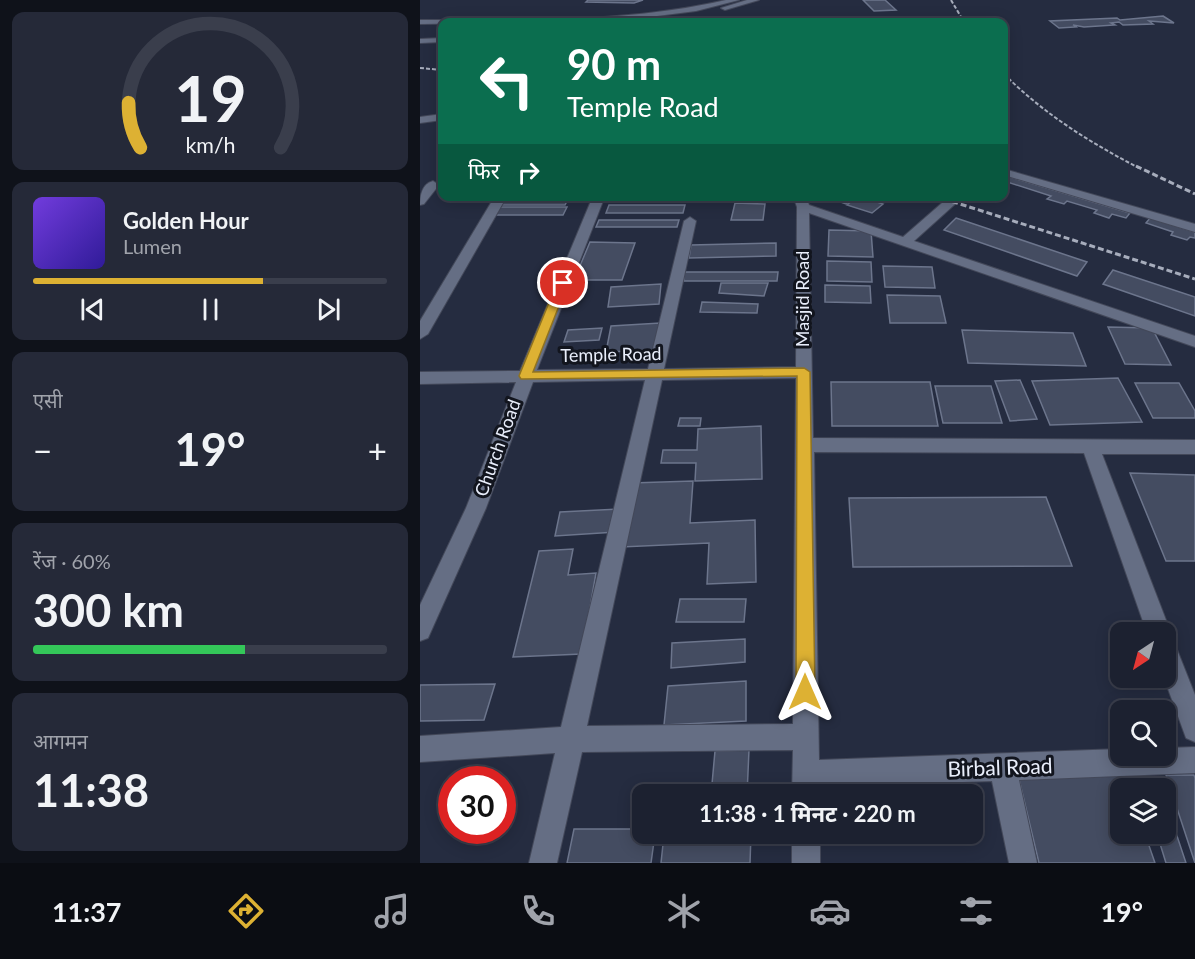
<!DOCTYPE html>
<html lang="hi">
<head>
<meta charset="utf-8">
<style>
  :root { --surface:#1c2130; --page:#252938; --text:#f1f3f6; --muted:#a0a3ab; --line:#3a3e4c; --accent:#ddb133 }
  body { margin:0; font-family:Lato,"Noto Sans Devanagari",sans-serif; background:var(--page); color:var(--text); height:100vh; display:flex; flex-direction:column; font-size:22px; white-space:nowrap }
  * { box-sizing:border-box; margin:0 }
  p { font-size:20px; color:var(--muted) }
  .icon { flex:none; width:33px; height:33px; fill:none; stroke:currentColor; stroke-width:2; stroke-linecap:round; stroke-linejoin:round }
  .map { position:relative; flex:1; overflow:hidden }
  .panel { display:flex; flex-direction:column; gap:12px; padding:12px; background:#0f121a; width:420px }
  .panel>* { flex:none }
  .top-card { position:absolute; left:18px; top:18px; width:570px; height:183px; border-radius:12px; box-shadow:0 3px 15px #0003,0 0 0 2px var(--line); background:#0b6e4f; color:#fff; overflow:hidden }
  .needle { width:39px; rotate:216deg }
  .buttons { position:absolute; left:690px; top:622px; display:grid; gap:12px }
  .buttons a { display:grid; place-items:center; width:66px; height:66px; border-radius:12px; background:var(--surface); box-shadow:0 3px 15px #0003,0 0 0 2px var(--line); font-size:30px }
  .speed { position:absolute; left:18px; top:766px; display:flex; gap:12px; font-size:30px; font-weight:700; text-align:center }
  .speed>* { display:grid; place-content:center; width:78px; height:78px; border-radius:50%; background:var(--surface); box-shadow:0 3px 15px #0003,0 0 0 2px var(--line); line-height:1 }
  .speed .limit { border:9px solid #d22; background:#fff; color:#111 }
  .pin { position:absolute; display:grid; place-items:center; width:51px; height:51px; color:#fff; margin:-26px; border:3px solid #fff; border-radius:50%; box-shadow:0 2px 6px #0007 }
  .me { position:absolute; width:66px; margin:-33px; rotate:0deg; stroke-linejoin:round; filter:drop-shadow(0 0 4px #0008) }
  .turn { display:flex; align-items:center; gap:21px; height:126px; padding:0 30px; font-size:27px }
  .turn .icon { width:78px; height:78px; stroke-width:2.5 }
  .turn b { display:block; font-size:42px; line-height:51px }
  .then { display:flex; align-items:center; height:57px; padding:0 30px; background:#0003; gap:12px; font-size:22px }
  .big { font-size:45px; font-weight:700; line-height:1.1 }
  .panel .widget { flex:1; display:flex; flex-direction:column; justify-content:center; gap:9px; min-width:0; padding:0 21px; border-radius:12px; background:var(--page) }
  .panel .dial { align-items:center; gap:0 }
  .dial svg { height:156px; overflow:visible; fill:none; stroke:var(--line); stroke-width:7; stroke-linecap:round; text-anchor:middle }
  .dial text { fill:var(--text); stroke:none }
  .song { display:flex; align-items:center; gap:18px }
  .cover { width:72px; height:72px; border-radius:9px; background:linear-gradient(135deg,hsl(260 70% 55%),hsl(250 70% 35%)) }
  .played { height:6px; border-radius:3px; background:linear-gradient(90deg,var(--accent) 65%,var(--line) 65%) }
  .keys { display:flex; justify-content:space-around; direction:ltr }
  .heat { display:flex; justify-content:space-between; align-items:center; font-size:33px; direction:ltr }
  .charge { height:9px; border-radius:4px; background:linear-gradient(90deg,#34c759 60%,var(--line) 0) }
  .trip { position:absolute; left:212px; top:784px; width:351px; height:60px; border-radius:12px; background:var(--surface); box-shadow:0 3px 15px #0003,0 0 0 2px var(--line); font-weight:700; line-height:60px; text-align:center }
  .tabs { display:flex; height:96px; justify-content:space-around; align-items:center; background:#0b0d13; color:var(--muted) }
  .tabs .icon { width:42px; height:42px }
  .tabs .current { color:var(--accent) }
  .tabs b { font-size:27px; color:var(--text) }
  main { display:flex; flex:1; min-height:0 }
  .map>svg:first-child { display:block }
  .building { fill:#444c61; stroke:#6c758c; stroke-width:1.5 }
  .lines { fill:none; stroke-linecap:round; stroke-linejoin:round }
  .minor-casing { stroke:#434859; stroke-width:2 }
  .secondary-casing { stroke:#434859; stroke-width:2 }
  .minor { fill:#656e84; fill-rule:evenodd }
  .secondary { fill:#656e84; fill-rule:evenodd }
  .rail-far1 { stroke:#a7adbc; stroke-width:2; stroke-dasharray:4 2; stroke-linecap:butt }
  .rail { stroke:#a7adbc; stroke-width:3; stroke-dasharray:6 3; stroke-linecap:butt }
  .route { fill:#ddb133; stroke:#907321; stroke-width:1.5 }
  .labels { text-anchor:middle; stroke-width:6; stroke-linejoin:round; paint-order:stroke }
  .street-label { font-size:18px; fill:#e9eefb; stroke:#12151e }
  .near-street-label { font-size:21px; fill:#e9eefb; stroke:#12151e }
</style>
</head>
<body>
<main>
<section class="panel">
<div class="widget dial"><svg viewBox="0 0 100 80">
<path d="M14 69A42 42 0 1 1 86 69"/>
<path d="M14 69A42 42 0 0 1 8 46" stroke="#ddb133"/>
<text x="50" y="56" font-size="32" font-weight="700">19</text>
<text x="50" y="72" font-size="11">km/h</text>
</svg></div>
<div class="widget">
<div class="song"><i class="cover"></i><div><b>Golden Hour</b><p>Lumen</p></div></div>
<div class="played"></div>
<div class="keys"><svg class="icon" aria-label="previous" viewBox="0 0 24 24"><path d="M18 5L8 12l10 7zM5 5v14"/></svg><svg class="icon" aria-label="pause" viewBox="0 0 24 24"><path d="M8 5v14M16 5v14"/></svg><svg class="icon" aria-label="next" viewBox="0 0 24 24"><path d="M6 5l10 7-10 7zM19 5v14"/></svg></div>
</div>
<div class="widget"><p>एसी</p>
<div class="heat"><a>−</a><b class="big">19°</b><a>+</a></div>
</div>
<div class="widget"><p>रेंज · 60%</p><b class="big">300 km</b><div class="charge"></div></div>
<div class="widget"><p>आगमन</p><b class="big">11:38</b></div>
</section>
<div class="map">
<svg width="775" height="863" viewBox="0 0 775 863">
  <rect width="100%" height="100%" fill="#252c40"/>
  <g class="building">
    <polygon points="168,0 223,0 214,3 166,2"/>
    <polygon points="443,0 465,0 476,10 454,11"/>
    <polygon points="743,16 754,23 729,21 733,24 703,25 699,22 691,23 695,25 664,27 653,25 656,27 639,28 630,21 697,18 700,20"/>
    <polygon points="584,175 710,213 706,218 692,214 689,218 674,213 677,210 647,201 644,204 627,199 631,196 584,181"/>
    <polygon points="415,196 435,196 436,197 426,204 412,199"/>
    <polygon points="438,196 439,196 463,204 452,213 427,205"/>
    <polygon points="84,197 149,197 145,205 79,205"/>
    <polygon points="315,203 345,204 343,220 311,220"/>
    <polygon points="189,205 265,205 263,213 186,213"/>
    <polygon points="80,207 147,207 143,215 75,215"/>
    <polygon points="536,218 667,262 657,276 524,230"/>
    <polygon points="730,218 775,232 775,238 770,237 767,240 751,235 753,232 726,223"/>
    <polygon points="179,220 259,220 257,227 176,227"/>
    <polygon points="409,230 451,231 453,257 408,256"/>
    <polygon points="170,242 215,243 202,280 154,280"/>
    <polygon points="356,243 356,256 269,258 271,245"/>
    <polygon points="407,261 451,262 452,282 407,281"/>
    <polygon points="463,266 512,267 515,288 465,287"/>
    <polygon points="693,270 775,297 775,316 683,284"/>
    <polygon points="263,272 358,272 357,281 264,281"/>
    <polygon points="301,283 348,283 344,296 299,293"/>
    <polygon points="241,284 239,304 188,307 191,287"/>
    <polygon points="405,285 450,286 451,303 405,302"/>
    <polygon points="467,295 520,296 526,323 470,323"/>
    <polygon points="282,302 338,304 337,313 280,312"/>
    <polygon points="240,323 238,350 186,352 191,326"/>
    <polygon points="688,327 732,328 751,365 705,364"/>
    <polygon points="182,328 179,340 144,342 148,330"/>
    <polygon points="542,330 653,333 666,366 548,363"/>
    <polygon points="698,378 722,422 630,425 612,381"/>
    <polygon points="600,380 617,419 590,421 575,381"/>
    <polygon points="411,382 510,382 518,426 412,426"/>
    <polygon points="715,383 759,383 775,411 775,418 733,418"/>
    <polygon points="515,386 571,386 582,423 523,423"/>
    <polygon points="260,418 281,418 280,426 258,426"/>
    <polygon points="341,426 342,479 275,481 276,463 241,463 243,450 277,450 278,429"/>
    <polygon points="710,473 775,475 775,561 746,561"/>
    <polygon points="273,481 270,523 335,520 336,582 287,584 289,543 201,547 211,483"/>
    <polygon points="626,497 652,566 433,567 429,498"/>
    <polygon points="199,509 196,532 135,536 140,512"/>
    <polygon points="153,549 148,575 176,573 162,654 93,657 119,551"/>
    <polygon points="260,599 326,599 324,622 256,622"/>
    <polygon points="325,639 325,662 251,668 252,643"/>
    <polygon points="326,681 326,721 244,725 248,686"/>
    <polygon points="75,684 64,720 0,721 0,685"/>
    <polygon points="329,750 327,795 291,795 295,751"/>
    <polygon points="705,772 711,789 700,789 700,834 725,834 735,863 619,863 598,775"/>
    <polygon points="746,775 774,775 775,778 775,863"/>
    <polygon points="720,781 738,781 741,789 723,789"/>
    <polygon points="746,803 766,863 746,863 737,834 746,834"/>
    <polygon points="154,829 222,829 222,834 235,834 231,863 147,863"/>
    <polygon points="331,834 330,863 241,863 244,835"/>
  </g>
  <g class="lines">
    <g class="minor-casing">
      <g id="minor">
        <polygon points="22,38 22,42 0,43 0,39"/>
        <polygon points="22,114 22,120 0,123 0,117"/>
        <polygon points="584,169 775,224 775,232 584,175"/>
        <path d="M13,181L19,185L4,204L0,205C0,195 2,184 13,181Z"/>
        <polygon points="75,196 87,196 8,334 0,339 0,321"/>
        <path d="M173,196H185L117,370L228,369L264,221L270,217L276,221L244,369L376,367L377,207L373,196H386L389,205L483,237L530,196H544L494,241L775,336V347L389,213L393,438L775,440V454H682L751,633L748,639L754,642L775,695V742L766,738L744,678L746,633H727L664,453L394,452L399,760L700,749V756H746V748L775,747V773L599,780L617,863H589L572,781L399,787L400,795H372L373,750L162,752L137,863H109L135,753L0,762V736L141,727L225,380L113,382L66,508L8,638L0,641V605L46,508L96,382L0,384V372L100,371ZM376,378L373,724L167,726L242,380Z"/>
        <rect x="372" y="834" width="28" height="29"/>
      </g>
    </g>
    <g class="secondary-casing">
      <g id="secondary">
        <path d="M306,0H319L276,11L198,21L0,24V20C103,20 205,23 306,0Z"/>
        <polygon points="327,0 339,0 305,10 301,8"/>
      </g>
    </g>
    <use href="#minor" class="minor"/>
    <use href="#secondary" class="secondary"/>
    <g class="rail-far1">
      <polyline points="531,0 544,22"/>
      <polyline points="0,68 22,70"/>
      <path d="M584,74C624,114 669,142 719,168"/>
    </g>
    <g class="rail">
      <polyline points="716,166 775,194"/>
      <polyline points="515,196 775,279"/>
    </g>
  </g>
  <polygon class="route" points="143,279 148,283 113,372 384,368 390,372 395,692 392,698 385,701 379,698 376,692 377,376 101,379 99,376 137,283"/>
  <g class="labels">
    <g class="street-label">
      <text transform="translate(383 299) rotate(-90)" y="6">Masjid Road</text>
      <text transform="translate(191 355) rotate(-1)" y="6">Temple Road</text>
      <text transform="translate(78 448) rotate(-70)" y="6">Church Road</text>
    </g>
    <g class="near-street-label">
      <text transform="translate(580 768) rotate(-2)" y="7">Birbal Road</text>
    </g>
  </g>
</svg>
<div class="buttons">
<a><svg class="needle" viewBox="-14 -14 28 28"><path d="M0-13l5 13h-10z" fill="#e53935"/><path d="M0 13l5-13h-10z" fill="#a0a3ab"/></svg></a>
<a><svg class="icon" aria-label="search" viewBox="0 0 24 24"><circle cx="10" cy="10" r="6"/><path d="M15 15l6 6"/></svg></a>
<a><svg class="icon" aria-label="layers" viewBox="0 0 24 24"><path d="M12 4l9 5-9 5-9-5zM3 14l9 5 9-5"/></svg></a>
</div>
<div class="speed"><div class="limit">30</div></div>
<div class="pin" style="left:143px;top:283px;background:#d93025"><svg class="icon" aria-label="arrive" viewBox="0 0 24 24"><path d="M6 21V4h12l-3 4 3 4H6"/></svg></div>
<svg class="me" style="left:385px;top:692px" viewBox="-20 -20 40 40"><path d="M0-17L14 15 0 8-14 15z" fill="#ddb133" stroke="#fff" stroke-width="4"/></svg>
<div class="trip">11:38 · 1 मिनट · 220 m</div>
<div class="top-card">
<div class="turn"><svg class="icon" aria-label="left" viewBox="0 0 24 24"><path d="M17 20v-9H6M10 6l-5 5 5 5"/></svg><div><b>90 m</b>Temple Road</div></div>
<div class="then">फिर<svg class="icon" aria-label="right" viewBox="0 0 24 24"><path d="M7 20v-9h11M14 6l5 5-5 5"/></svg></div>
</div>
</div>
</main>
<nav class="tabs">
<b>11:37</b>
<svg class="icon current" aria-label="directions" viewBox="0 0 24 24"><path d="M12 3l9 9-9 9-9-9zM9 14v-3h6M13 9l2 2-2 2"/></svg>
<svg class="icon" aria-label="music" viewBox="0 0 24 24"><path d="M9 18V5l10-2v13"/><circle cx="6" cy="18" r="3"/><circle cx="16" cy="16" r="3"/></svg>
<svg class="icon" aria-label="phone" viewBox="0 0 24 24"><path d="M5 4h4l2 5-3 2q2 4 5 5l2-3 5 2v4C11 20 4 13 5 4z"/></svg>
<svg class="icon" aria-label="climate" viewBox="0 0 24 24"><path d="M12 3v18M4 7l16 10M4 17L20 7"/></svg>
<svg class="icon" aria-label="car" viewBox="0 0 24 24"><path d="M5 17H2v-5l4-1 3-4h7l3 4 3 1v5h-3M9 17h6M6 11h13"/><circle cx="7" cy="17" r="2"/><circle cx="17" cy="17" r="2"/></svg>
<svg class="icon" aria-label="filters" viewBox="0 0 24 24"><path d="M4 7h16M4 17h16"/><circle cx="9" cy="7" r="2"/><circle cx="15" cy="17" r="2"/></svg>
<b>19°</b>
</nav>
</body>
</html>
